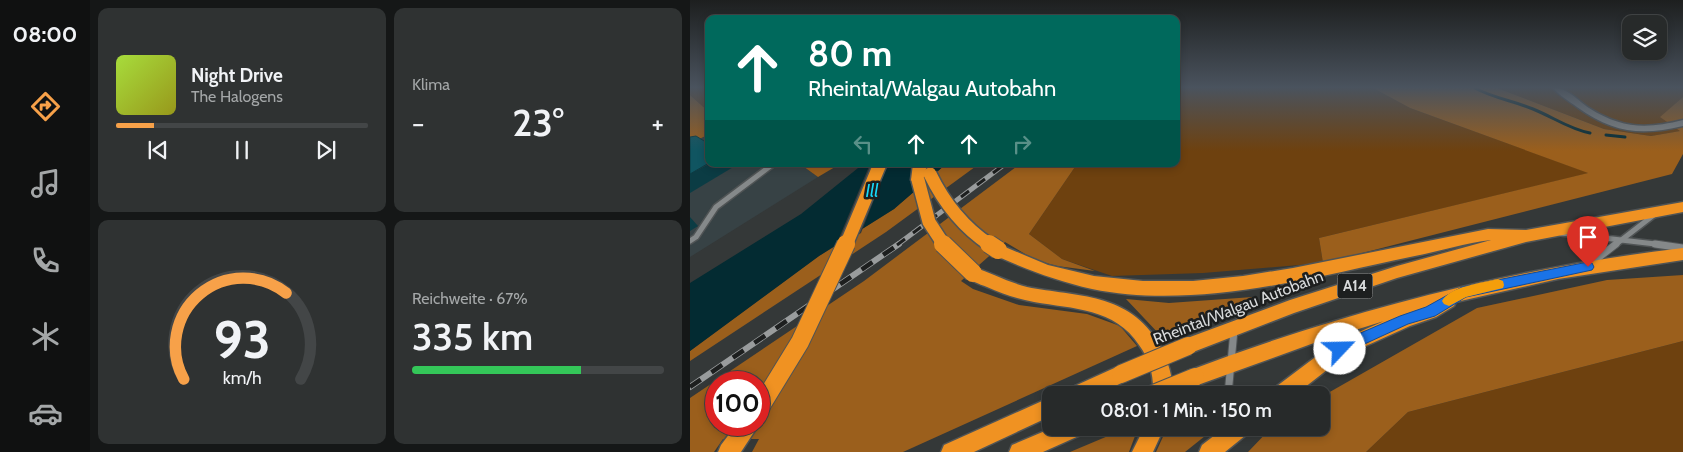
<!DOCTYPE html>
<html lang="de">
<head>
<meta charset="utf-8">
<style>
  :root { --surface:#272a2a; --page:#2f3232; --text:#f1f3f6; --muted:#a4a7a8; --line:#434647; --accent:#f7a149 }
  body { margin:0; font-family:Cabin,sans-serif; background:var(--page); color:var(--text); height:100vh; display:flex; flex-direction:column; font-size:19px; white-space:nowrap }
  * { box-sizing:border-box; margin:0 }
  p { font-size:16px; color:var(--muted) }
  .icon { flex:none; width:28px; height:28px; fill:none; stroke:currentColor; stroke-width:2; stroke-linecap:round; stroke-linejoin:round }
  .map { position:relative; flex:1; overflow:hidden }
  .panel { display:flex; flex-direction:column; gap:8px; padding:8px; background:#151717; width:600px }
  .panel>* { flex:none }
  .hud { position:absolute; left:15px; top:15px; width:475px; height:152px; border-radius:10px; box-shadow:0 2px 8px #0003,0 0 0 1px var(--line); background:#00695c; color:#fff; overflow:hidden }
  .buttons { position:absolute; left:932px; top:15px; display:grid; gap:10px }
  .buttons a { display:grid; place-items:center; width:45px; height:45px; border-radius:10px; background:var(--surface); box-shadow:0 2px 8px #0003,0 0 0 1px var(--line); font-size:25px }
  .speed { position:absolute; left:15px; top:371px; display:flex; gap:10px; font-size:25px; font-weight:700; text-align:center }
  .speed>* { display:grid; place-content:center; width:65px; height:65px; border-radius:50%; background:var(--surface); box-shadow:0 2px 8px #0003,0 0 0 1px var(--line); line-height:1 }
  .speed .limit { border:8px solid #d22; background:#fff; color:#111 }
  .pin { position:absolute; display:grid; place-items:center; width:42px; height:42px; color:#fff; margin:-51px -21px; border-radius:50% 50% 50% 0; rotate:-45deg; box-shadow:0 0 5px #0007 }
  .pin .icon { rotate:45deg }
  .me { position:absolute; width:55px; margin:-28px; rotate:66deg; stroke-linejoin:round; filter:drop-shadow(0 0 4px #0008) }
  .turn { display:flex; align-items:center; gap:18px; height:105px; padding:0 20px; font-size:22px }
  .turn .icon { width:65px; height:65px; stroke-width:2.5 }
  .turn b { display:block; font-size:35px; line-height:42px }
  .lanes { display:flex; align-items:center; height:48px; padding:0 20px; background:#0003; justify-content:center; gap:25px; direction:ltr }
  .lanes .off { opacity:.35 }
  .big { font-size:38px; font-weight:600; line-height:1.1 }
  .panel .card { flex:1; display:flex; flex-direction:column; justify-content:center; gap:8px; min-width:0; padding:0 18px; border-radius:10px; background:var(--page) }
  .panel .dial { align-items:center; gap:0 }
  .dial svg { height:130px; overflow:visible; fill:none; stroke:var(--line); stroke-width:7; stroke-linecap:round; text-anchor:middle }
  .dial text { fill:var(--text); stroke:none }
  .song { display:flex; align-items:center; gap:15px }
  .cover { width:60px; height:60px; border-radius:8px; background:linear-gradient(135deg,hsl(80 70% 55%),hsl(60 70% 35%)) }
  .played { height:5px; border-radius:2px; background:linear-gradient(90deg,var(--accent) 15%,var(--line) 15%) }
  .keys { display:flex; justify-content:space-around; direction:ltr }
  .heat { display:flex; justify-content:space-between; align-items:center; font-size:28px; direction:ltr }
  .charge { height:8px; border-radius:4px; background:linear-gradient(90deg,#34c759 67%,var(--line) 0) }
  .panel .tiles { flex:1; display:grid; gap:8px; grid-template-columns:repeat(2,1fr) }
  .trip { position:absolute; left:352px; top:386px; width:288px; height:50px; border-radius:10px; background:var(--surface); box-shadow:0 2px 8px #0003,0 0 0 1px var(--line); font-weight:600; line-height:50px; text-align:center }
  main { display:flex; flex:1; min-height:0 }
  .tab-bar { display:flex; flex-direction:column; width:90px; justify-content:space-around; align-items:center; background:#101111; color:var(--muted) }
  .tab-bar .icon { width:35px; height:35px }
  .tab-bar .selected { color:var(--accent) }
  .tab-bar b { font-size:22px; color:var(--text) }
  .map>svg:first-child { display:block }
  .built { fill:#374245 }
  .green { fill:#6e410f }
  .forest { fill:#9b5f1c; fill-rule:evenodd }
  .water { fill:#032b32 }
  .pier { fill:#343838 }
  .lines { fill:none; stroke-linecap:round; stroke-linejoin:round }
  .stream { stroke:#032b32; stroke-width:3 }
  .service-far1-casing { stroke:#505455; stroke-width:8 }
  .service-casing { stroke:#505455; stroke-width:9 }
  .minor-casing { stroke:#505455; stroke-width:3 }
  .motorway-casing { stroke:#505455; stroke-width:3 }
  .service-far1 { stroke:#85898a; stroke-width:5 }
  .service { stroke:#85898a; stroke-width:7 }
  .minor { fill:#85898a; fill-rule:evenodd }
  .motorway { fill:#f09222; fill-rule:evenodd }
  .rail-far1-casing { stroke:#999c9d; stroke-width:5 }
  .rail-casing { stroke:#999c9d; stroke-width:6 }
  .rail-far1 { stroke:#1d1f1f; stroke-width:3; stroke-dasharray:10; stroke-linecap:butt }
  .rail { stroke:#1d1f1f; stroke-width:4.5; stroke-dasharray:13; stroke-linecap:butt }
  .motorway-bridge-far1-casing { stroke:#505455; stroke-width:16; stroke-linecap:butt }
  .motorway-bridge-casing { stroke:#505455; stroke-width:20; stroke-linecap:butt }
  .motorway-bridge-far1 { stroke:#f09222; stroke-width:13 }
  .motorway-bridge { stroke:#f09222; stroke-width:18 }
  .shaded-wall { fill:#0b3c44 }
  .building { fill:#105561; stroke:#0b3c44 }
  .route { fill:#1a73e8; stroke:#114b97 }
  .slow { fill:#f59e0b }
  .labels { text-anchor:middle; stroke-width:5; stroke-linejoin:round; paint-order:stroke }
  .shield { fill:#1d1f1f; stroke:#a1a3a3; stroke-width:1 }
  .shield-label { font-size:15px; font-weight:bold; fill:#d9dbdc }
  .street-label { font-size:16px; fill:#d9dbdc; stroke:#1d1f1f }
  .water-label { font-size:18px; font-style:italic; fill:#17dafa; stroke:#1d1f1f }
</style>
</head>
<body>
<main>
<nav class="tab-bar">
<b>08:00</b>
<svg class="icon selected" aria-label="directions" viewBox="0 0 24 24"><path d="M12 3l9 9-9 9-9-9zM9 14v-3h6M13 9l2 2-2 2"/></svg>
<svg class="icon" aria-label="music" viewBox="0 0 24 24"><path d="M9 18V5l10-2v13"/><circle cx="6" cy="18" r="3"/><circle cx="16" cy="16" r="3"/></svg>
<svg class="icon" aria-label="phone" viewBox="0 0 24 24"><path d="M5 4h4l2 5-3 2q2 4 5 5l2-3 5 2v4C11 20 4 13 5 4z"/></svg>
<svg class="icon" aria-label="climate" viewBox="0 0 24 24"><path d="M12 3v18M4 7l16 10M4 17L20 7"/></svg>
<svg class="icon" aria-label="car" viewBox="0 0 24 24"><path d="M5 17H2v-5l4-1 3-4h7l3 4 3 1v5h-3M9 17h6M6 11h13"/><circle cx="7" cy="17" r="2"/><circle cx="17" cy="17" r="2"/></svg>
</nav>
<section class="panel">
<div class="tiles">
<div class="card">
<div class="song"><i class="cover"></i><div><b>Night Drive</b><p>The Halogens</p></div></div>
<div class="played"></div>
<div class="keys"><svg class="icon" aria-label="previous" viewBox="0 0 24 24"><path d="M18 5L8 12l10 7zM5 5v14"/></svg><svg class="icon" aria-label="pause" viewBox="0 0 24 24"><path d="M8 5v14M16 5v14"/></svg><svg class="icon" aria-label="next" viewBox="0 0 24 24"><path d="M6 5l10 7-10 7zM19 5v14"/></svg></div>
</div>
<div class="card"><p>Klima</p>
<div class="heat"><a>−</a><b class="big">23°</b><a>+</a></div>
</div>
<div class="card dial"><svg viewBox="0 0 100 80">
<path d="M14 69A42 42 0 1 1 86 69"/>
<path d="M14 69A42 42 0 0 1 77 16" stroke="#f7a149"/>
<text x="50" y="56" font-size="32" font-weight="700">93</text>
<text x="50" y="72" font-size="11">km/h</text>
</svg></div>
<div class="card"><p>Reichweite · 67%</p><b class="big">335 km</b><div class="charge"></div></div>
</div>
</section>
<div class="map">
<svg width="993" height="452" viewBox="0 0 993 452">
  <rect width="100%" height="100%" fill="#343838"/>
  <polygon class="built" points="19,134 19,164 110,164 128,177 0,257 0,144"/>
  <g class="green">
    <polygon points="0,88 19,88 19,112 0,95"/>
    <polygon points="486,88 683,88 720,108 899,173 629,238 633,263 513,273 422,276 372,259 339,234 387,164 486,164"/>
    <polygon points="807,88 993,88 993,97 971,117 991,131 961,136 914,129"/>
    <polygon points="993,341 993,452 676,452 718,412"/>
  </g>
  <g class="forest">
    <polygon points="683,88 807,88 914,129 961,136 990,131 970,117 993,97 993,154 982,174 633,263 629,238 898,173 720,108"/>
    <polygon points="0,95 19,112 19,134 0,144"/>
    <polygon points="110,164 150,164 128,177"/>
    <polygon points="256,164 289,164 196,232 0,361 0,351 129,256 204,209"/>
    <path d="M330,164H387L339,234L372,259L405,271L367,266L345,260L315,242L271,281L283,289L329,305L397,314L430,326L447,346L213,452H62L69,439H33L24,452H0V398L174,281ZM26,382H69V425H26Z"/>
    <polygon points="993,275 993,341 718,412 676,452 558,452 581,428 631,428 631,397 787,308 917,280"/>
    <polygon points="563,297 471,336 436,299 479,303"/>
    <polygon points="437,428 448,428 439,452 380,452"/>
    <polygon points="477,428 525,428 495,452 466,452"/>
  </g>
  <polygon class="water" points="173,164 256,164 204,209 129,256 0,351 0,283 111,214"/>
  <polygon class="pier" points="180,164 198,164 171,233 144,250"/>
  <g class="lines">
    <g class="stream">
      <path d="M785,88C803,98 824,101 843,109C863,117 879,129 900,133"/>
      <polyline points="916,135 935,137"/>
    </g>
    <g class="service-far1-casing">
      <g id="service-far1">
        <polyline points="871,233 974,245"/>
        <polyline points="0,241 6,237 26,207 83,164"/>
        <polyline points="925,245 965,214"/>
      </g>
    </g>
    <g class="service-casing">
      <g id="service">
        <polyline points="965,244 993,248"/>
        <polyline points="899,265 926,244"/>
        <polyline points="538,395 544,330"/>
      </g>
    </g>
    <g class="minor-casing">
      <path id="minor" d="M863,88C878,88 887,100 899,108C932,129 957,129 993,120V126C951,136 923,133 887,107C879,101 870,96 863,88Z"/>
    </g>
    <g class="motorway-casing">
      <g id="motorway">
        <polygon points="223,164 237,164 233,183 223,183 221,180"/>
        <path d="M993,202V212L836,242L707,278L604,313L498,354L492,352L489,346L492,340L600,300L707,266L801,240C774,243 747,252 720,257C621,278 503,310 402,289C367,281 335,269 302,254L300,250L302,246L308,244L358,265L404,276L453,281H503L553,276L603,268L798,229L836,230Z"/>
        <path d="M993,248V260L868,279L766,302L764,306L746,317L720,326L656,355L605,395H580L583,389L644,343L694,321L624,343L505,386L498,383L496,377L498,371C658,310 824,268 993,248Z"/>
        <path d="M283,267C301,273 318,282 337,287C387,297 439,292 469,344C478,360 483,376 483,395H463C464,376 460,360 449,345C425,308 383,309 344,302C328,299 312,294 297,287C289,284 279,281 275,273L277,268Z"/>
        <polygon points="431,365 438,368 440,374 438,380 406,395 375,395 378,389"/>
        <polygon points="361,397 361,416 284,452 251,452 254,445"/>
        <polygon points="46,425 68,426 51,452 28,452 31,445"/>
        <polygon points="362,428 394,428 391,435 353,452 319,452 322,445"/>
        <polygon points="454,428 474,428 463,452 442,452"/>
        <polygon points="534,428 559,428 556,435 535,452 509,452 512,445"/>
      </g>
    </g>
    <use href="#service-far1" class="service-far1"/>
    <use href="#service" class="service"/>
    <use href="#minor" class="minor"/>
    <use href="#motorway" class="motorway"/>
    <g class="rail-far1-casing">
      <polyline id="rail-far1" points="207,245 315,164"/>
    </g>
    <g class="rail-casing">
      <polyline id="rail" points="0,387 209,244"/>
    </g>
    <use href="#rail-far1" class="rail-far1"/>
    <use href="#rail" class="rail"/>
    <g class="motorway-bridge-far1-casing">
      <g id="motorway-bridge-far1">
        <path d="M240,174C254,203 273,227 300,245"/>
        <polyline points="228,180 239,222 254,245"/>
        <polyline points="156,245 190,164"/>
      </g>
    </g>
    <g class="motorway-bridge-casing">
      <g id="motorway-bridge">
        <polyline points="253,244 283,273"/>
        <polyline points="299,244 308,250"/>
        <polyline points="431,374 498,346"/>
        <polyline points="461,395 505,377"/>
        <polyline points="69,409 110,342 156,244"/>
      </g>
    </g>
    <use href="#motorway-bridge-far1" class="motorway-bridge-far1"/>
    <use href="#motorway-bridge" class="motorway-bridge"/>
  </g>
  <g class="shaded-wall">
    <polygon points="19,164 44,164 45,166 0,193 0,174"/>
    <polygon points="0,217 8,226 0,231"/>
  </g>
  <polygon class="building" points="6,136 19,144 19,163 0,174 0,137"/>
  <linearGradient id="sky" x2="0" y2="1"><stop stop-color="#1d1f1f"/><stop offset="0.58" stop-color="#4a535e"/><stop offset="1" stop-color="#4a535e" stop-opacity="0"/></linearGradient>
  <rect width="993" height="151" fill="url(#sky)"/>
  <polygon class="route" points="898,262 902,263 904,267 902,270 776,297 745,316 718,324 655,353 650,355 645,353 643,349 645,344 710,316 736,307 772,287"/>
  <path class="slow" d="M808,279L813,281L814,285L813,288L776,297L759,306L754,304L752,301C760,286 793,283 808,279Z"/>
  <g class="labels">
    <rect class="shield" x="647.5" y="273.5" width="35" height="25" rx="4"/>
    <g class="shield-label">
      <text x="665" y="291">A14</text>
    </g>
    <g class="street-label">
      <text transform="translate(548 307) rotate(-21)" y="6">Rheintal/Walgau Autobahn</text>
    </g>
    <g class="water-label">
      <text x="182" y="197">Ill</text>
    </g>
  </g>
</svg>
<div class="buttons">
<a><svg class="icon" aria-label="layers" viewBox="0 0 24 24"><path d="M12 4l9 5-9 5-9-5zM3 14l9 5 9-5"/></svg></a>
</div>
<div class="speed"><div class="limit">100</div></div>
<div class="pin" style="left:898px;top:267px;background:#d93025"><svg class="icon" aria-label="arrive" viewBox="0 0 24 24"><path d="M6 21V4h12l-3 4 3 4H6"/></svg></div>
<svg class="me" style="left:650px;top:349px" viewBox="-20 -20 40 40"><circle r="19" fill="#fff"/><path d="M0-13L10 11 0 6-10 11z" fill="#1a73e8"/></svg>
<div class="trip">08:01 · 1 Min. · 150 m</div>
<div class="hud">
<div class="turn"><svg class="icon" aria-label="ahead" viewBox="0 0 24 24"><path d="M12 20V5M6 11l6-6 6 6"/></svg><div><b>80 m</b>Rheintal/Walgau Autobahn</div></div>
<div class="lanes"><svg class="icon off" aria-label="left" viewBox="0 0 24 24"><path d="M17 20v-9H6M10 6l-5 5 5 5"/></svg><svg class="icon" aria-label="ahead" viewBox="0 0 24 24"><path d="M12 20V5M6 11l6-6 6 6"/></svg><svg class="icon" aria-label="ahead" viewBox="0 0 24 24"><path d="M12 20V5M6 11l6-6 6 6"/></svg><svg class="icon off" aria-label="right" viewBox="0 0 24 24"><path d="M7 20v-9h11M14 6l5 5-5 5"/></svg></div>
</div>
</div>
</main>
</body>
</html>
